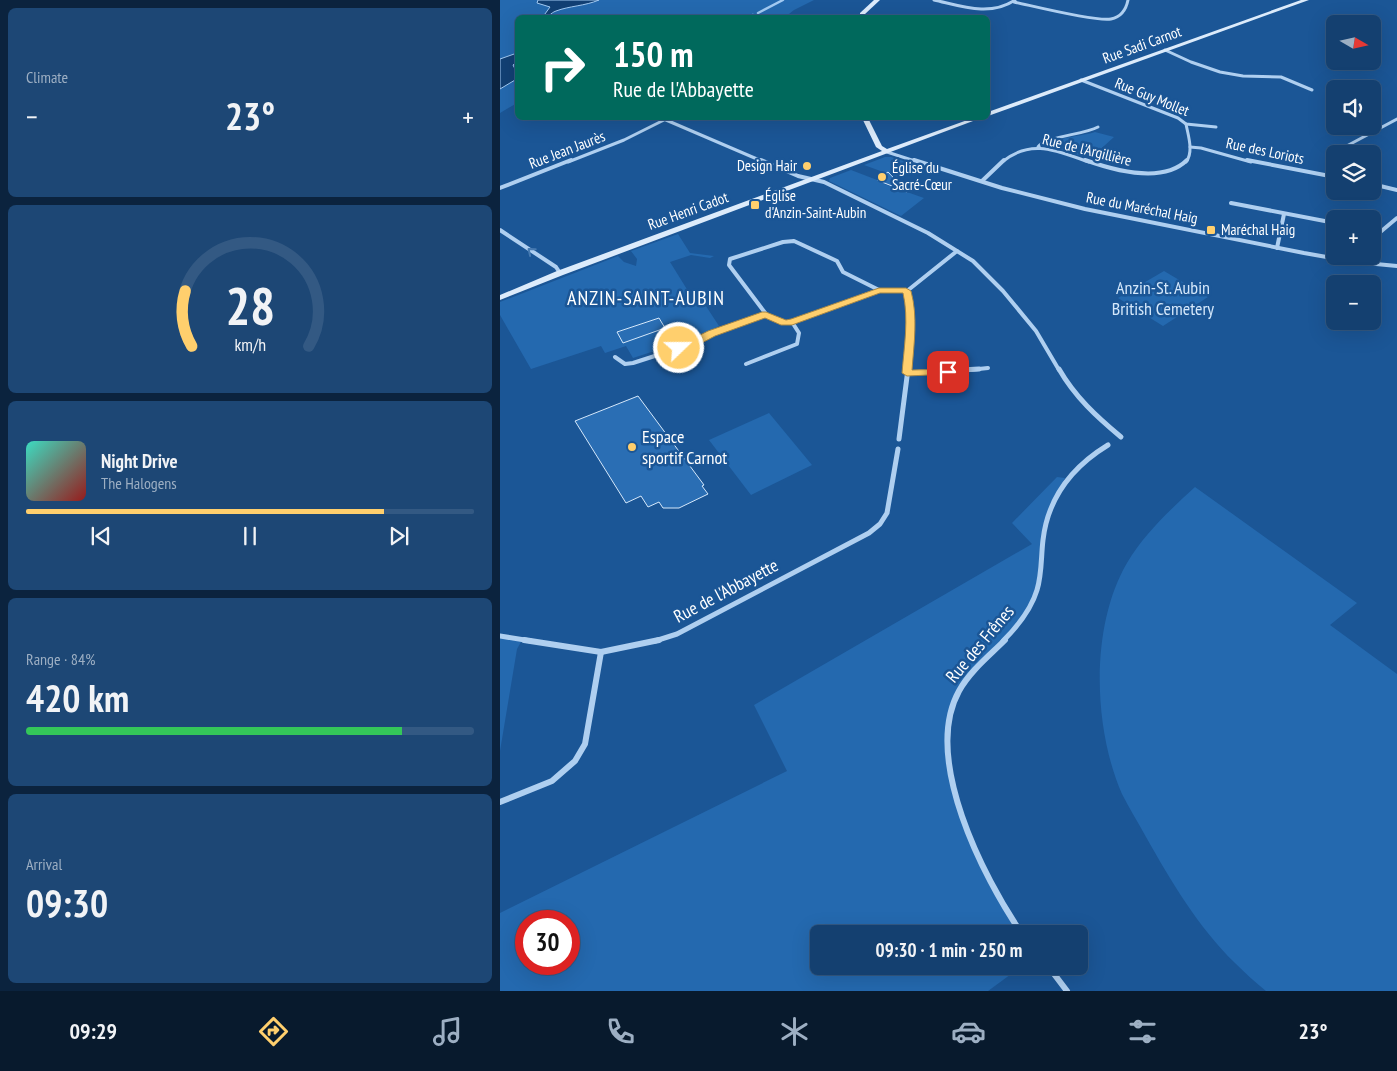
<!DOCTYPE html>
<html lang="en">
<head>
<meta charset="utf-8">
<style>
  :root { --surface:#144070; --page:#1d4775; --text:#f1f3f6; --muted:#9dafc3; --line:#335983; --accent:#ffcf6d }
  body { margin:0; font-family:"PT Sans Narrow",sans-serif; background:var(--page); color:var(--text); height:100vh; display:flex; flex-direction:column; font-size:19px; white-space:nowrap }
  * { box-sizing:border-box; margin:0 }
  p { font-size:16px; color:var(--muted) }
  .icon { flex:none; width:28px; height:28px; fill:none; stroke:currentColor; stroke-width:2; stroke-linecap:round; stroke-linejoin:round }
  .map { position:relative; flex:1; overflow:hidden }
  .drawer { display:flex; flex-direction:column; gap:8px; padding:8px; background:#0b233e; width:500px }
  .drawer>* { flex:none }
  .top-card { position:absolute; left:15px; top:15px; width:475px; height:105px; border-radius:8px; box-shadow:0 5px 20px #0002,0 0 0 1px var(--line); background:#00695c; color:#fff; overflow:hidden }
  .needle { width:32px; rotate:99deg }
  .tools { position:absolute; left:826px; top:15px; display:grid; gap:10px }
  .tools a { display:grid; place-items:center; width:55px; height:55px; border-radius:8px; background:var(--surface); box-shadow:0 5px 20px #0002,0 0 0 1px var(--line); font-size:25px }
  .speed { position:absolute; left:15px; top:910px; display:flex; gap:10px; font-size:25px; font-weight:700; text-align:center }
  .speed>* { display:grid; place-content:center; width:65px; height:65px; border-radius:50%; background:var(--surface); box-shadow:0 5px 20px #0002,0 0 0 1px var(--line); line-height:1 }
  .speed .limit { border:8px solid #d22; background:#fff; color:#111 }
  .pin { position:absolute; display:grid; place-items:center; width:42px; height:42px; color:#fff; margin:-21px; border-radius:10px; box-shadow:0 2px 8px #0006 }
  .me { position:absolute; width:55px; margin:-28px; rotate:68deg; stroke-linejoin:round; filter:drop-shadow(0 0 4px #0008) }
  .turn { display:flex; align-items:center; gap:18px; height:105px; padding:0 15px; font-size:22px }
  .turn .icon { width:65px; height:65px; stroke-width:2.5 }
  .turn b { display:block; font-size:35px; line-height:42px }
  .big { font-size:38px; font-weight:600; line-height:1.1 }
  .drawer .widget { flex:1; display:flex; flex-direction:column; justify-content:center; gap:8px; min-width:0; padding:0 18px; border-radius:8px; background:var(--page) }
  .drawer .dial { align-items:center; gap:0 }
  .dial svg { height:130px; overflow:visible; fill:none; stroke:var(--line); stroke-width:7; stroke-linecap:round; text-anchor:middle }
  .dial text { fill:var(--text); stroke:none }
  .song { display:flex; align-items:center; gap:15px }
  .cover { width:60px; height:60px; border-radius:8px; background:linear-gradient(135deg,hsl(170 70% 55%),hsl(0 70% 35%)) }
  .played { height:5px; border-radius:2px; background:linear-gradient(90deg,var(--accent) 80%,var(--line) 80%) }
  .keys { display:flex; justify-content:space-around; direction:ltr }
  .heat { display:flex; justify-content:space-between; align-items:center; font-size:28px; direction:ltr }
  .charge { height:8px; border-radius:4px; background:linear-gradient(90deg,#34c759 84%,var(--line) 0) }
  .trip { position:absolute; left:310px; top:925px; width:278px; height:50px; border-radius:8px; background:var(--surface); box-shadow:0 5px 20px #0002,0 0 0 1px var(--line); font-weight:600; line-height:50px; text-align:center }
  .tab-bar { display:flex; height:80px; justify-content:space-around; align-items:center; background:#081a2d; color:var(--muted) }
  .tab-bar .icon { width:35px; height:35px }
  .tab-bar .active { color:var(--accent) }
  .tab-bar b { font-size:22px; color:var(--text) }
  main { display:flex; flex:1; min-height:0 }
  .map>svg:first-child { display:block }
  .green { fill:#2469af; fill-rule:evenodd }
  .water { fill:#124074; stroke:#a2caf2 }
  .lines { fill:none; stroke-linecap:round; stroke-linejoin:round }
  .stream { stroke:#a2caf2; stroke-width:2.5 }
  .building { fill:#2a6eb4; stroke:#d5e8fb }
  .street-far3 { stroke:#afcff0; stroke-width:3 }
  .street-far2 { stroke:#afcff0; stroke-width:4 }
  .street-far1 { stroke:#afcff0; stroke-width:5 }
  .street { stroke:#afcff0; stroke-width:6 }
  .secondary { fill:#dcebfb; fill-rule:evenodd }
  .oneway { stroke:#477ab1 }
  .route { fill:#ffcf6d; stroke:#a68747 }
  .poi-dot { fill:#ffcf6d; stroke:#1b5696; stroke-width:2 }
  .labels { text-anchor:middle; stroke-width:5; stroke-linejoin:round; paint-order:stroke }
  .far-street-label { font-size:15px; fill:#fff; stroke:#1b5696 }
  .far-poi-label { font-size:15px; fill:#fff; stroke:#1b5696; text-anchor:start }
  .park-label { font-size:18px; fill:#d5e8fb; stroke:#1b5696 }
  .poi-label { font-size:18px; fill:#fff; stroke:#1b5696; text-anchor:start }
  .street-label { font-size:18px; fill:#fff; stroke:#1b5696 }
  .quarter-label { font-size:20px; letter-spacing:1px; fill:#fff; stroke:#1b5696 }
</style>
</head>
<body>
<main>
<section class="drawer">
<div class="widget"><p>Climate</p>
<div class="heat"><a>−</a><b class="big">23°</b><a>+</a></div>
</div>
<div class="widget dial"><svg viewBox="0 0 100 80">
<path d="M14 69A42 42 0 1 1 86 69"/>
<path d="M14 69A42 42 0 0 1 10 35" stroke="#ffcf6d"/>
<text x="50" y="56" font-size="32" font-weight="700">28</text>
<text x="50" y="72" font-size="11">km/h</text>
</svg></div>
<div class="widget">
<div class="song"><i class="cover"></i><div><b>Night Drive</b><p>The Halogens</p></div></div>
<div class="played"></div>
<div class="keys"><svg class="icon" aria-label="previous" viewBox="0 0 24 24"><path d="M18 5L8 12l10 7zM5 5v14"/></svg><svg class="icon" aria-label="pause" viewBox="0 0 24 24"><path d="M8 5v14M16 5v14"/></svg><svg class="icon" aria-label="next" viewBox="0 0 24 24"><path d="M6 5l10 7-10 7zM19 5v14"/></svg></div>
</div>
<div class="widget"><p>Range · 84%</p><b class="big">420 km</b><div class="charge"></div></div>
<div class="widget"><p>Arrival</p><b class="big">09:30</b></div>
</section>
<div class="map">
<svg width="897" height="991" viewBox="0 0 897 991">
  <rect width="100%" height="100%" fill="#1b5696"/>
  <g class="green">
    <polygon points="0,0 314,0 294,10 285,17 18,18 17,103 0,113"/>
    <path d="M595,132L614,137L594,155L585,153L582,156L552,147L550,144C558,137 583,136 595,132Z"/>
    <polygon points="385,157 391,157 416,165 396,180 397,177 364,165"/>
    <polygon points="351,170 385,183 384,184 424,198 401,216 329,181 330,178"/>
    <polygon points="178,234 190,253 214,256 210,258 191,255 170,262 193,299 200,297 219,326 197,337 133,358 126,346 105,353 101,346 31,369 0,315 0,302 118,256 124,262 136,266 137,259 131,251"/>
    <polygon points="664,271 708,297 663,326 618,298"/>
    <polygon points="269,413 312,465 251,495 209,440"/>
    <path d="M557,477L565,478L551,502L535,596L517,626L468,678L448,721L447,749L460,812L475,851L524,934H319V966H522L488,991H0V913L287,771L254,705L532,544L512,523ZM26,921H69V964H26Z"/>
    <path d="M695,487L857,603L830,625L897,674V991H766C755,982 745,973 735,963C698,927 671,881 646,837C638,822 629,808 622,794C593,728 590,626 627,563C644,534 670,510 695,487Z"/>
    <polygon points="0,636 22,640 17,649 0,751"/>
  </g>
  <g class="water">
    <path d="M38,0H99C85,6 69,6 56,11C50,13 49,18 42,18L50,7L37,3Z"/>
    <polygon points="17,53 17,62 13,65 17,73 15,80 0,89 0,59"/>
  </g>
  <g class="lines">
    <g class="stream">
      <polyline points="258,13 283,0"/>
      <polyline points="245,18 253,15"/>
    </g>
  </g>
  <g class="building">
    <polygon points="388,172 407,192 377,180"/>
    <polygon points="159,318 165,328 123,343 117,332"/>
    <polygon points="138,396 204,485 202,486 208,494 179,508 163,508 159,502 148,507 141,496 126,503 75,421"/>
  </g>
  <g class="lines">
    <g class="street-far3">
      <path d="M434,0C461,6 490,17 515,0"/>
      <path d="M514,2C533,6 596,22 611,19C621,17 626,10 628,0"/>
      <polyline points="665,50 691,62 720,72 743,76 781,77 812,90"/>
      <polyline points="581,80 678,118 686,124 716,127"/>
      <polyline points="166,120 264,162"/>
      <path d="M686,124C688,135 694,152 686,162"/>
      <path d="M538,147C546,136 583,135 598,127"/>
      <polyline points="690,147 701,148 751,162"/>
      <polyline points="387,152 418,162"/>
      <polyline points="837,154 841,149 897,119"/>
      <polyline points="68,162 124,140 168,118"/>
      <path d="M502,162C531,138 557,151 589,162"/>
    </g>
    <g class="street-far2">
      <polyline points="261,160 298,176 324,182 428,233 473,261 503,291 536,331 559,370"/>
      <polyline points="414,160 502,188 585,209 804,253 855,262 897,266"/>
      <path d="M585,160C613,170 663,184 687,160"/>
      <polyline points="747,160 835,177"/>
      <polyline points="832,176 835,164"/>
      <polyline points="482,181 504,160"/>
      <polyline points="872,184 897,190"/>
      <polyline points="0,188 71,160"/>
      <polyline points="731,203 835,223"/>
      <polyline points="0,230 56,267 60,273"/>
      <polyline points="872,239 897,218"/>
      <polyline points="777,248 784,214"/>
      <polyline points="266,314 229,265 230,259 283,242 294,241 337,261 343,272 379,290"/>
      <polyline points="115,357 125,364 133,363 195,343 211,334 266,314 284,323 292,322 379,290 407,291"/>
      <polyline points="246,364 297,344 299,333 292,322"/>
      <polyline points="408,370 411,327 407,291 457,251"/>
      <polyline points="469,370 488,368"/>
    </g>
    <g class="street-far1">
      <path d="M559,369C575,397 597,417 621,437"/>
      <polyline points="407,373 479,369"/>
      <polyline points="399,439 408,369"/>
      <polyline points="0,636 31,641"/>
      <polyline points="155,641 177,634 369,533 380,524 387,513 398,449"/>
      <path d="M503,641C518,626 531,610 537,590C542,574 541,556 543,540C548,497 572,467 608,445"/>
    </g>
    <g class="street">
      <polyline points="24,640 101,652 159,640"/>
      <path d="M505,640C489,656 470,671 459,691C422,758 483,877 522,934"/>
      <polyline points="0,802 52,781 75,761 85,744 101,652"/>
      <polyline points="548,966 567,991"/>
    </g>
    <g class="secondary">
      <polygon points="374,0 380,0 364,15 360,15 360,13"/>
      <polygon points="801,0 809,0 488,116 488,112"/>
      <polygon points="353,15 355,16 356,18 350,18"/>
      <polygon points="362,118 368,118 382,146 387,149 473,118 481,118 63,275 0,300 0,295 57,271 382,151 376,147"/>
    </g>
  </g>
  <defs><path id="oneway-chevron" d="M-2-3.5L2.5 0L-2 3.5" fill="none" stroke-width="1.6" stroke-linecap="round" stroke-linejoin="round" transform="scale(1.25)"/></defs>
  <use class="oneway" href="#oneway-chevron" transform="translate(31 251) rotate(-140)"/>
  <path class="route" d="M379,288H406L411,291C418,317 414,343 412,370L448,369L452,370V374L407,376L402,373C404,347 409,319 403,293H380L292,325H281L265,318L215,336L198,345L179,351L174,348L208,331L262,312H266L286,320L291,319Z"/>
  <g class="poi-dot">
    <circle cx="307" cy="166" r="5"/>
    <circle cx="382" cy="177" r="5"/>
    <rect x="250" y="200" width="10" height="10" rx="2.5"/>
    <rect x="706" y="225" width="10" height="10" rx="2.5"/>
    <circle cx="132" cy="447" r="5"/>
  </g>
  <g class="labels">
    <g class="far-street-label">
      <text transform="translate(642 45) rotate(-20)" y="5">Rue Sadi Carnot</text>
      <text transform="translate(652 97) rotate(22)" y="5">Rue Guy Mollet</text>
      <text transform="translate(67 150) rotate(-21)" y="5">Rue Jean Jaurès</text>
      <text transform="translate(587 150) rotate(14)" y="5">Rue de l'Argillière</text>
      <text transform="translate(765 151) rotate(12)" y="5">Rue des Loriots</text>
      <text transform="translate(642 208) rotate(11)" y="5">Rue du Maréchal Haig</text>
      <text transform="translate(188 211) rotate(-20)" y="5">Rue Henri Cadot</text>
    </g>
    <g class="far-poi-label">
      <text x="297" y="171" text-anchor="end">Design Hair</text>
      <text x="392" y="173">Église du<tspan x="392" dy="17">Sacré-Cœur</tspan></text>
      <text x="265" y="201">Église<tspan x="265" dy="17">d'Anzin-Saint-Aubin</tspan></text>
      <text x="721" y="235">Maréchal Haig</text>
    </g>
    <g class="park-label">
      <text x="663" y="294">Anzin-St. Aubin<tspan x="663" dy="21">British Cemetery</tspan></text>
    </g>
    <g class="poi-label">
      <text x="142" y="443">Espace<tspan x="142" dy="21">sportif Carnot</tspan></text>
    </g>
    <g class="street-label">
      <text transform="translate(226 591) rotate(-28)" y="6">Rue de l'Abbayette</text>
      <text transform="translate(480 644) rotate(-50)" y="6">Rue des Frênes</text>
    </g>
    <g class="quarter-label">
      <text x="146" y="305">ANZIN-SAINT-AUBIN</text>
    </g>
  </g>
</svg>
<div class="tools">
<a><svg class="needle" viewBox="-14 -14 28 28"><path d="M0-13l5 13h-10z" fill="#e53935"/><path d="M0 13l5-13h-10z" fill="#9dafc3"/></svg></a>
<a><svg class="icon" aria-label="sound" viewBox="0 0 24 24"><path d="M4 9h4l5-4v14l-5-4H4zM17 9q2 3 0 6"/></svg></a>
<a><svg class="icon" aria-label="layers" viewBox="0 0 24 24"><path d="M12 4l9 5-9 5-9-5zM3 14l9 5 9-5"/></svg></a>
<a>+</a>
<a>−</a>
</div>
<div class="speed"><div class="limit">30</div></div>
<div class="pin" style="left:448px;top:372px;background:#d93025"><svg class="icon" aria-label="arrive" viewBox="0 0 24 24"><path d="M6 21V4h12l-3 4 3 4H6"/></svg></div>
<svg class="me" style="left:179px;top:348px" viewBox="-20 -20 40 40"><circle r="17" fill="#ffcf6d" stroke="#fff" stroke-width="3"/><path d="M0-11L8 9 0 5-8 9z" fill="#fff"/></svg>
<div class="trip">09:30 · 1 min · 250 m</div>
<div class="top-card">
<div class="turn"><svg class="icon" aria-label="right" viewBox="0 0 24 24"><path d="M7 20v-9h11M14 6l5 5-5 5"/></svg><div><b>150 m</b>Rue de l'Abbayette</div></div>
</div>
</div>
</main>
<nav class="tab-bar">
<b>09:29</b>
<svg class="icon active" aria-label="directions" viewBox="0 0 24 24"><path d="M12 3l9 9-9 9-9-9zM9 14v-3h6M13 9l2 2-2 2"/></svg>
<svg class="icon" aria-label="music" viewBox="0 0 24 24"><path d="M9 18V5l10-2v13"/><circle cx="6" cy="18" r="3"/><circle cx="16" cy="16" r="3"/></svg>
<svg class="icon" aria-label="phone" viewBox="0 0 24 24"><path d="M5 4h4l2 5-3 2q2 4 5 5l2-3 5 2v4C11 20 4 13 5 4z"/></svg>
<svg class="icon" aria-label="climate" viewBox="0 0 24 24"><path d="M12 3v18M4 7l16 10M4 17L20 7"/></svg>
<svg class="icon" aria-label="car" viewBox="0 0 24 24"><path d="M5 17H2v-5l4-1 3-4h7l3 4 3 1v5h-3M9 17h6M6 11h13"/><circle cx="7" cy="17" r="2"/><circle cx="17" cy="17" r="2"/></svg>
<svg class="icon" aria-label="filters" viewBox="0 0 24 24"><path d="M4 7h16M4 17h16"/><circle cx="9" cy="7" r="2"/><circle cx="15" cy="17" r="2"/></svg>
<b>23°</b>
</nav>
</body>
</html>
